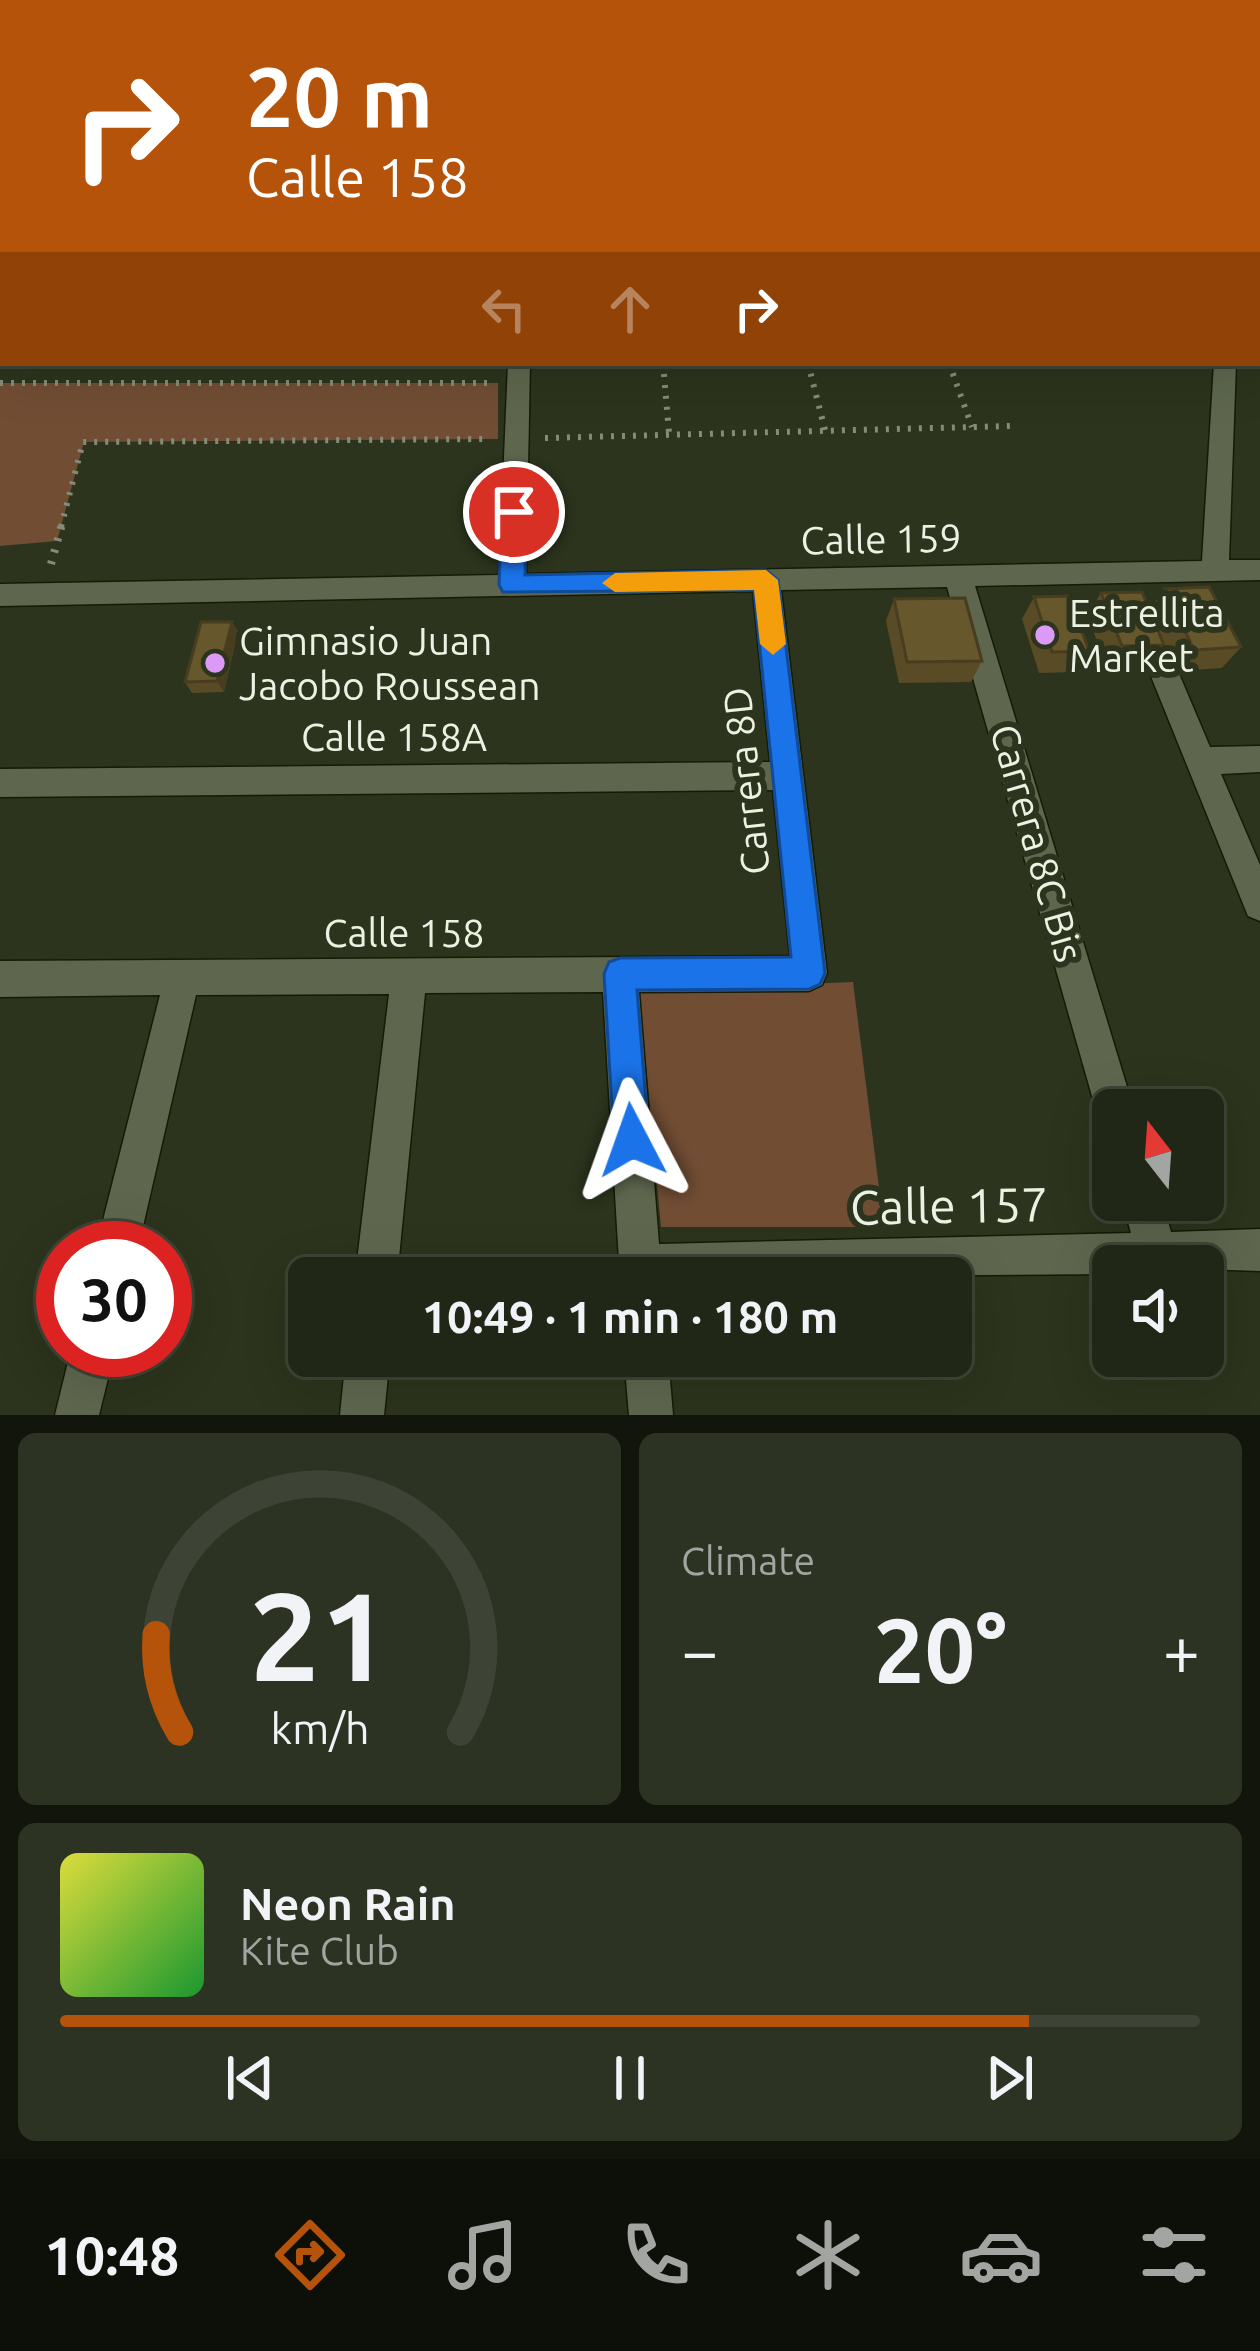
<!DOCTYPE html>
<html lang="en">
<head>
<meta charset="utf-8">
<style>
  :root { --surface:#212716; --page:#2d3323; --text:#f1f3f6; --muted:#a2a5a1; --line:#3e4435; --accent:#b45309 }
  body { margin:0; font-family:Ubuntu,sans-serif; background:var(--page); color:var(--text); height:100vh; display:flex; flex-direction:column; font-size:45px; white-space:nowrap }
  * { box-sizing:border-box; margin:0 }
  p { font-size:39px; color:var(--muted) }
  .icon { flex:none; width:66px; height:66px; fill:none; stroke:currentColor; stroke-width:2; stroke-linecap:round; stroke-linejoin:round }
  .map { position:relative; height:1415px; overflow:hidden }
  .side { display:flex; flex-direction:column; gap:18px; padding:18px; background:#12150c; flex:1 }
  .side>* { flex:none }
  .top-card { position:absolute; left:0px; top:0px; width:1260px; height:366px; box-shadow:0 12px 48px #0002,0 0 0 3px var(--line); background:#b45309; color:#fff; overflow:hidden }
  .needle { width:78px; rotate:343deg }
  .tools { position:absolute; left:1092px; top:1089px; display:grid; gap:24px }
  .tools a { display:grid; place-items:center; width:132px; height:132px; border-radius:18px; background:var(--surface); box-shadow:0 12px 48px #0002,0 0 0 3px var(--line); font-size:60px }
  .speed { position:absolute; left:36px; top:1221px; display:flex; gap:24px; font-size:60px; font-weight:700; text-align:center }
  .speed>* { display:grid; place-content:center; width:156px; height:156px; border-radius:50%; background:var(--surface); box-shadow:0 12px 48px #0002,0 0 0 3px var(--line); line-height:1 }
  .speed .limit { border:18px solid #d22; background:#fff; color:#111 }
  .pin { position:absolute; display:grid; place-items:center; width:102px; height:102px; color:#fff; margin:-51px; border:6px solid #fff; border-radius:50%; box-shadow:0 3px 12px #0007 }
  .me { position:absolute; width:132px; margin:-66px; rotate:356deg; stroke-linejoin:round; filter:drop-shadow(0 0 9px #0008) }
  .turn { display:flex; align-items:center; gap:42px; height:252px; padding:0 48px; font-size:54px }
  .turn .icon { width:156px; height:156px; stroke-width:2.5 }
  .turn b { display:block; font-size:84px; line-height:102px }
  .lanes { display:flex; align-items:center; height:114px; padding:0 48px; background:#0003; justify-content:center; gap:60px; direction:ltr }
  .lanes .off { opacity:.35 }
  .big { font-size:90px; font-weight:700; line-height:1.1 }
  .side .tile { flex:1; display:flex; flex-direction:column; justify-content:center; gap:18px; min-width:0; padding:0 42px; border-radius:18px; background:var(--page) }
  .side .dial { align-items:center; gap:0 }
  .dial svg { height:312px; overflow:visible; fill:none; stroke:var(--line); stroke-width:7; stroke-linecap:round; text-anchor:middle }
  .dial text { fill:var(--text); stroke:none }
  .song { display:flex; align-items:center; gap:36px }
  .cover { width:144px; height:144px; border-radius:18px; background:linear-gradient(135deg,hsl(60 70% 55%),hsl(130 70% 35%)) }
  .played { height:12px; border-radius:6px; background:linear-gradient(90deg,var(--accent) 85%,var(--line) 85%) }
  .keys { display:flex; justify-content:space-around; direction:ltr }
  .heat { display:flex; justify-content:space-between; align-items:center; font-size:66px; direction:ltr }
  .side .tiles { flex:1; display:grid; gap:18px; grid-template-columns:1fr 1fr }
  .tile:last-child { grid-column:span 2 }
  .trip { position:absolute; left:288px; top:1257px; width:684px; height:120px; border-radius:18px; background:var(--surface); box-shadow:0 12px 48px #0002,0 0 0 3px var(--line); font-weight:700; line-height:120px; text-align:center }
  .tabs { display:flex; height:192px; justify-content:space-around; align-items:center; background:#0d1009; color:var(--muted) }
  .tabs .icon { width:84px; height:84px }
  .tabs .on { color:var(--accent) }
  .tabs b { font-size:54px; color:var(--text) }
  .map>svg:first-child { display:block }
  .green { fill:#714d34 }
  .lines { fill:none; stroke-linecap:round; stroke-linejoin:round }
  .lane-casing { stroke:#151b06; stroke-width:3 }
  .street-casing { stroke:#151b06; stroke-width:3 }
  .path-far1 { stroke:#848b78; stroke-width:6; stroke-dasharray:3 8; stroke-linecap:butt }
  .path { stroke:#848b78; stroke-width:8; stroke-dasharray:3 9; stroke-linecap:butt }
  .lane { fill:#5e674e; fill-rule:evenodd }
  .street { fill:#5e674e; fill-rule:evenodd }
  .wall { fill:#594b26 }
  .shaded-wall { fill:#483d1f }
  .building { fill:#67572c; stroke:#483d1f; stroke-width:3 }
  .route { fill:#1a73e8; stroke:#114b97; stroke-width:3 }
  .slow { fill:#f59e0b }
  .poi-dot { fill:#da9af6; stroke:#2c341d; stroke-width:4.5 }
  .labels { text-anchor:middle; stroke-width:12; stroke-linejoin:round; paint-order:stroke }
  .street-label { font-size:39px; fill:#ecf1e3; stroke:#2c341d }
  .poi-label { font-size:39px; fill:#ecf1e3; stroke:#2c341d; text-anchor:start }
  .near-street-label { font-size:48px; fill:#ecf1e3; stroke:#2c341d }
</style>
</head>
<body>
<div class="map">
<svg width="1260" height="1415" viewBox="0 0 1260 1415">
  <rect width="100%" height="100%" fill="#2c341d"/>
  <g class="green">
    <polygon points="0,383 498,383 498,439 84,442 57,541 0,546"/>
    <polygon points="853,982 884,1227 661,1227 639,991"/>
  </g>
  <g class="lines">
    <g class="lane-casing">
      <g id="lane">
        <rect x="1257" y="19" width="3" height="8"/>
        <rect x="1257" y="225" width="3" height="10"/>
      </g>
    </g>
    <g class="street-casing">
      <g id="street">
        <polygon points="146,0 162,0 144,3"/>
        <polygon points="297,0 313,0 295,3"/>
        <polygon points="579,0 595,0 578,3"/>
        <rect x="800" y="0" width="16" height="3"/>
        <polygon points="1027,0 1043,0 1045,3 1029,3"/>
        <rect x="1240" y="0" width="16" height="3"/>
        <rect x="1257" y="120" width="3" height="11"/>
        <rect x="0" y="288" width="3" height="12"/>
        <polygon points="508,363 530,363 526,574 1202,561 1214,363 1236,363 1229,560 1260,560 1260,580 975,586 1134,1110 1113,1110 1113,1128 1101,1124 1096,1110 947,587 781,590 827,973 822,985 809,991 639,992 659,1244 1131,1233 1122,1200 1162,1200 1171,1232 1260,1229 1260,1271 1113,1266 1113,1274 620,1278 603,992 425,993 397,1278 355,1278 389,994 196,995 138,1248 96,1248 160,995 0,997 0,961 790,956 773,790 0,797 0,769 770,762 753,591 0,606 0,584 499,575"/>
        <polygon points="1141,606 1151,609 1155,617 1210,747 1260,746 1260,772 1221,774 1260,865 1260,921 1248,916 1127,617 1131,609"/>
        <polygon points="71,1350 115,1350 99,1415 55,1415"/>
        <polygon points="346,1356 390,1356 384,1415 340,1415"/>
        <polygon points="624,1356 668,1356 673,1415 629,1415"/>
      </g>
    </g>
    <g class="path-far1">
      <polyline points="0,347 3,341"/>
      <polyline points="663,363 669,433"/>
      <polyline points="808,363 825,430"/>
      <polyline points="949,363 972,427"/>
      <polyline points="0,383 487,383"/>
      <polyline points="545,438 1011,426"/>
      <polyline points="61,527 83,442 488,439"/>
    </g>
    <polyline class="path" points="51,564 62,524"/>
    <use href="#lane" class="lane"/>
    <use href="#street" class="street"/>
  </g>
  <g class="wall">
    <polygon points="0,0 59,3 3,3 3,28 0,22"/>
    <polygon points="156,0 250,0 248,3 158,3"/>
    <polygon points="312,0 357,0 356,3 312,3"/>
    <rect x="666" y="0" width="26" height="3"/>
    <polygon points="1165,589 1241,647 1222,668 1176,671 1162,640 1164,645 1148,666 1107,667 1087,615 1101,593 1149,610"/>
    <polygon points="1034,597 1089,651 1075,672 1039,673 1022,619"/>
    <polygon points="894,599 982,661 971,682 899,683 886,621"/>
    <polygon points="232,622 238,632 224,692 192,693 185,682"/>
  </g>
  <g class="shaded-wall">
    <polygon points="19,0 62,0 59,3 18,3"/>
    <polygon points="232,622 238,632 224,692 217,681"/>
  </g>
  <g class="building">
    <polygon points="1141,0 1162,0 1222,3 1142,3"/>
    <polygon points="1169,0 1224,0 1222,3"/>
    <polygon points="1209,587 1241,647 1194,650 1165,589"/>
    <polygon points="1142,592 1164,645 1122,646 1101,593"/>
    <polygon points="1069,596 1089,651 1052,652 1034,597"/>
    <polygon points="965,598 982,661 907,662 894,599"/>
    <polygon points="201,622 232,622 217,681 185,682"/>
  </g>
  <polygon class="route" points="514,504 526,512 525,575 766,570 778,580 825,973 820,984 809,989 637,990 649,1140 644,1153 632,1158 619,1153 614,1140 604,974 609,962 620,958 791,957 754,590 503,592 499,585 502,512"/>
  <polygon class="slow" points="766,570 778,580 786,644 773,655 760,644 754,590 615,592 602,583 615,573"/>
  <g class="poi-dot">
    <circle cx="1045" cy="635" r="12"/>
    <circle cx="215" cy="663" r="12"/>
  </g>
  <g class="labels">
    <g class="street-label">
      <text transform="translate(881 539) rotate(-1)" y="14">Calle 159</text>
      <text x="394" y="751">Calle 158A</text>
      <text transform="translate(746 781) rotate(-96)" y="14">Carrera 8D</text>
      <text transform="translate(1037 843) rotate(74)" y="14">Carrera 8C Bis</text>
      <text x="404" y="947">Calle 158</text>
    </g>
    <g class="poi-label">
      <text x="1069" y="627">Estrellita<tspan x="1069" dy="45">Market</tspan></text>
      <text x="239" y="655">Gimnasio Juan<tspan x="239" dy="45">Jacobo Roussean</tspan></text>
    </g>
    <g class="near-street-label">
      <text transform="translate(949 1206) rotate(-1)" y="17">Calle 157</text>
    </g>
  </g>
</svg>
<div class="tools">
<a><svg class="needle" viewBox="-14 -14 28 28"><path d="M0-13l5 13h-10z" fill="#e53935"/><path d="M0 13l5-13h-10z" fill="#a2a5a1"/></svg></a>
<a><svg class="icon" aria-label="sound" viewBox="0 0 24 24"><path d="M4 9h4l5-4v14l-5-4H4zM17 9q2 3 0 6"/></svg></a>
</div>
<div class="speed"><div class="limit">30</div></div>
<div class="pin" style="left:514px;top:512px;background:#d93025"><svg class="icon" aria-label="arrive" viewBox="0 0 24 24"><path d="M6 21V4h12l-3 4 3 4H6"/></svg></div>
<svg class="me" style="left:632px;top:1140px" viewBox="-20 -20 40 40"><path d="M0-17L14 15 0 8-14 15z" fill="#1a73e8" stroke="#fff" stroke-width="4"/></svg>
<div class="trip">10:49 · 1 min · 180 m</div>
<div class="top-card">
<div class="turn"><svg class="icon" aria-label="right" viewBox="0 0 24 24"><path d="M7 20v-9h11M14 6l5 5-5 5"/></svg><div><b>20 m</b>Calle 158</div></div>
<div class="lanes"><svg class="icon off" aria-label="left" viewBox="0 0 24 24"><path d="M17 20v-9H6M10 6l-5 5 5 5"/></svg><svg class="icon off" aria-label="ahead" viewBox="0 0 24 24"><path d="M12 20V5M6 11l6-6 6 6"/></svg><svg class="icon" aria-label="right" viewBox="0 0 24 24"><path d="M7 20v-9h11M14 6l5 5-5 5"/></svg></div>
</div>
</div>
<section class="side">
<div class="tiles">
<div class="tile dial"><svg viewBox="0 0 100 80">
<path d="M14 69A42 42 0 1 1 86 69"/>
<path d="M14 69A42 42 0 0 1 8 44" stroke="#b45309"/>
<text x="50" y="56" font-size="32" font-weight="700">21</text>
<text x="50" y="72" font-size="11">km/h</text>
</svg></div>
<div class="tile"><p>Climate</p>
<div class="heat"><a>−</a><b class="big">20°</b><a>+</a></div>
</div>
<div class="tile">
<div class="song"><i class="cover"></i><div><b>Neon Rain</b><p>Kite Club</p></div></div>
<div class="played"></div>
<div class="keys"><svg class="icon" aria-label="previous" viewBox="0 0 24 24"><path d="M18 5L8 12l10 7zM5 5v14"/></svg><svg class="icon" aria-label="pause" viewBox="0 0 24 24"><path d="M8 5v14M16 5v14"/></svg><svg class="icon" aria-label="next" viewBox="0 0 24 24"><path d="M6 5l10 7-10 7zM19 5v14"/></svg></div>
</div>
</div>
</section>
<nav class="tabs">
<b>10:48</b>
<svg class="icon on" aria-label="directions" viewBox="0 0 24 24"><path d="M12 3l9 9-9 9-9-9zM9 14v-3h6M13 9l2 2-2 2"/></svg>
<svg class="icon" aria-label="music" viewBox="0 0 24 24"><path d="M9 18V5l10-2v13"/><circle cx="6" cy="18" r="3"/><circle cx="16" cy="16" r="3"/></svg>
<svg class="icon" aria-label="phone" viewBox="0 0 24 24"><path d="M5 4h4l2 5-3 2q2 4 5 5l2-3 5 2v4C11 20 4 13 5 4z"/></svg>
<svg class="icon" aria-label="climate" viewBox="0 0 24 24"><path d="M12 3v18M4 7l16 10M4 17L20 7"/></svg>
<svg class="icon" aria-label="car" viewBox="0 0 24 24"><path d="M5 17H2v-5l4-1 3-4h7l3 4 3 1v5h-3M9 17h6M6 11h13"/><circle cx="7" cy="17" r="2"/><circle cx="17" cy="17" r="2"/></svg>
<svg class="icon" aria-label="filters" viewBox="0 0 24 24"><path d="M4 7h16M4 17h16"/><circle cx="9" cy="7" r="2"/><circle cx="15" cy="17" r="2"/></svg>
</nav>
</body>
</html>
